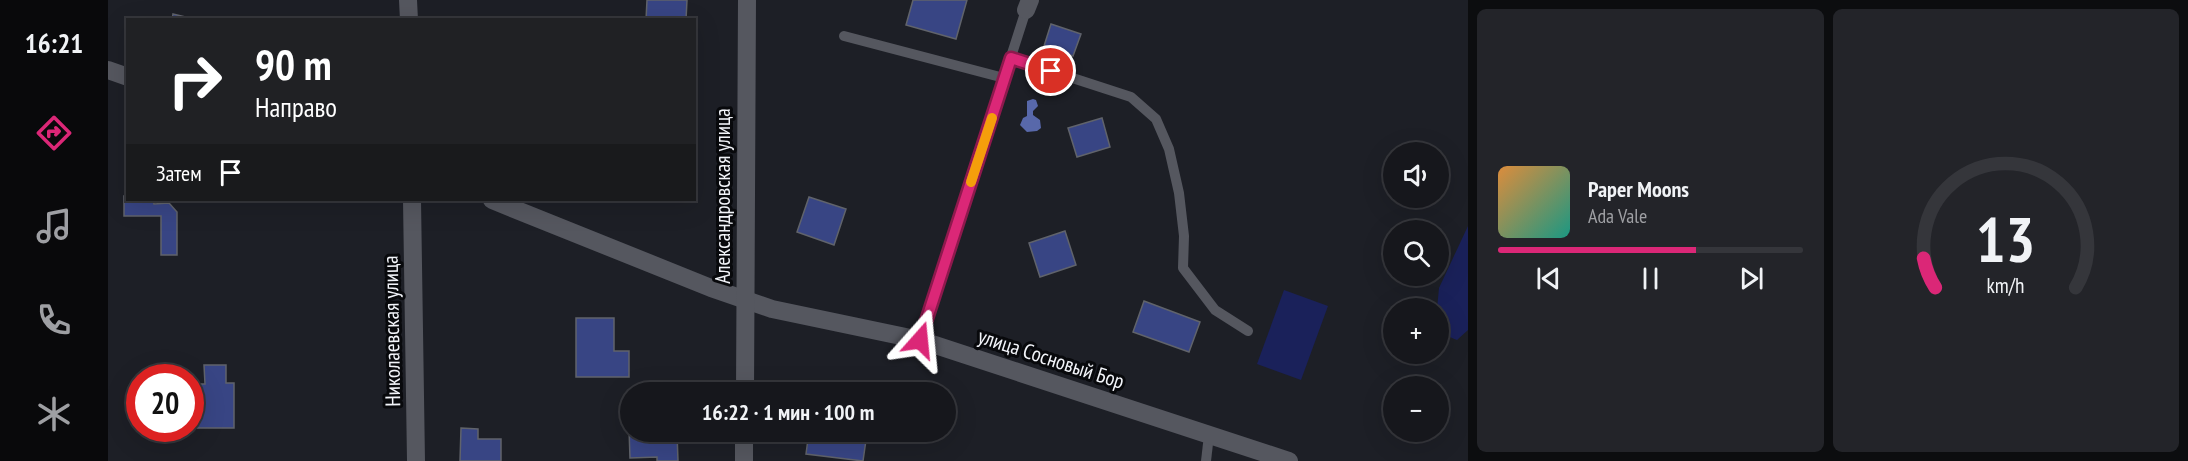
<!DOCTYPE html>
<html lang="ru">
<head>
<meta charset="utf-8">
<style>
  :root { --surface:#16171c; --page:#232429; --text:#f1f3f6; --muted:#9e9fa3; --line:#35363b; --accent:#db2777 }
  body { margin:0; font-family:"PT Sans Narrow",sans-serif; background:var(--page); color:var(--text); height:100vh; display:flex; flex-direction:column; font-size:22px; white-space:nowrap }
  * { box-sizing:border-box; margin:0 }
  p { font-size:20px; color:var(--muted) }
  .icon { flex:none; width:33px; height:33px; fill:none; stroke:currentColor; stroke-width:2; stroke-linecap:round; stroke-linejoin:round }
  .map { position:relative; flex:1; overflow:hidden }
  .sheet { display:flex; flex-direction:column; gap:9px; padding:9px; background:#0c0d0f; width:720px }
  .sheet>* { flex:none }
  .top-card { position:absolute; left:18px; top:18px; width:570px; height:183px; border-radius:0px; box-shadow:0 6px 24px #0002,0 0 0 2px var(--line); background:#202124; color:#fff; overflow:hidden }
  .controls { position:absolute; left:1275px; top:142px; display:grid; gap:12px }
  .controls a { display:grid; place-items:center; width:66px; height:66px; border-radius:50%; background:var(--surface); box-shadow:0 6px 24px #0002,0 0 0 2px var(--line); font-size:30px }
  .speed { position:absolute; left:18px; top:364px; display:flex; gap:12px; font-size:30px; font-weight:700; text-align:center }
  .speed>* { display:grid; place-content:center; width:78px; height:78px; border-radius:50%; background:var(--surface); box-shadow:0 6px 24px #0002,0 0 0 2px var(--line); line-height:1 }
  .speed .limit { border:9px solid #d22; background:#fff; color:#111 }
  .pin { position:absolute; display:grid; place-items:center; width:51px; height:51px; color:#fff; margin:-26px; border:3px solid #fff; border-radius:50%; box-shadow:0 2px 6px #0007 }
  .me { position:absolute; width:66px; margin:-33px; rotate:18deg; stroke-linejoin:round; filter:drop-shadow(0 0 4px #0008) }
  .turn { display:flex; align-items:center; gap:21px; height:126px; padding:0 30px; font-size:27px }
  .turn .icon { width:78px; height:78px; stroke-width:2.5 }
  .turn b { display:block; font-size:42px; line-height:51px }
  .then { display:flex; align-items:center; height:57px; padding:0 30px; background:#0003; gap:12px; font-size:22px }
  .sheet .card { flex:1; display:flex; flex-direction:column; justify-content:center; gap:9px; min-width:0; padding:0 21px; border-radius:9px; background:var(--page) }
  .sheet .dial { align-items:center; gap:0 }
  .dial svg { height:156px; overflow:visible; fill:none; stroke:var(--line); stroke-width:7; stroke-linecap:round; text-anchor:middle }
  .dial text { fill:var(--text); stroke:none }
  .song { display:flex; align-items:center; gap:18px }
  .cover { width:72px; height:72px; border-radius:9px; background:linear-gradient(135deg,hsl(30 70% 55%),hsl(170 70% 35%)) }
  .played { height:6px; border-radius:3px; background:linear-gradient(90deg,var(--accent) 65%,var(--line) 65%) }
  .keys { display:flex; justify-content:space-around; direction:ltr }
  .sheet .tiles { flex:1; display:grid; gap:9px; grid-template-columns:repeat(2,1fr) }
  .trip { position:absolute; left:512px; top:382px; width:336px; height:60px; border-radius:30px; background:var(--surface); box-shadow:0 6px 24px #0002,0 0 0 2px var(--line); font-weight:600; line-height:60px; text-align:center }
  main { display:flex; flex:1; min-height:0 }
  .menu { display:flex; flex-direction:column; width:108px; justify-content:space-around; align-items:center; background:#09090b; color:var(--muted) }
  .menu .icon { width:42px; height:42px }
  .menu .selected { color:var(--accent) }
  .menu b { font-size:27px; color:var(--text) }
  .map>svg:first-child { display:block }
  .green { fill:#1a215a }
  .water { fill:#5868aa }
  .building { fill:#384584; stroke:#60636b; stroke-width:1.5 }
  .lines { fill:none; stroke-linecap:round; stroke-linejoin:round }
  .lane { stroke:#55575f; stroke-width:10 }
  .street { stroke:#55575f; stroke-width:18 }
  .route-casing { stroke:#8e194d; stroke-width:15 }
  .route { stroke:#db2777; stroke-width:10 }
  .slow { stroke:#f59e0b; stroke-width:10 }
  .labels { text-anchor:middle; stroke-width:6; stroke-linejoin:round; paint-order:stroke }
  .street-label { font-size:21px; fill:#f3f5fa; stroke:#08090c }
</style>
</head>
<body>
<main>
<nav class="menu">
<b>16:21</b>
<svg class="icon selected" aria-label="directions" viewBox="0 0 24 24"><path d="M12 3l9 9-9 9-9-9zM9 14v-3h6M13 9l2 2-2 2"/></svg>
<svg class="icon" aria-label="music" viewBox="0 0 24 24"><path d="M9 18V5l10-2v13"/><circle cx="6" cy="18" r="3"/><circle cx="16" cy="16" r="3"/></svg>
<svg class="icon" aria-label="phone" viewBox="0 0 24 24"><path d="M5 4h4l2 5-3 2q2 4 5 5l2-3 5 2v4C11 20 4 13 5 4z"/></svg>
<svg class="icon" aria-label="climate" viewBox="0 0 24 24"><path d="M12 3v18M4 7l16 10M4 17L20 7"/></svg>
</nav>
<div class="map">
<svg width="1360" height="461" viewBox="0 0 1360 461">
  <rect width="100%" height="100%" fill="#1d1f26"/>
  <g class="green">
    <path d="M1360,226V330L1349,340C1328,332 1330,331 1330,309H1329L1331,288Z"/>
    <polygon points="1176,290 1220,306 1193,380 1149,364"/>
  </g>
  <polygon class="water" points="925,99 928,100 930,106 925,111 925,115 932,120 933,128 929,131 919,132 912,125 915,118 919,116 919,101"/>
  <g class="building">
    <polygon points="539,0 579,0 578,20 538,20"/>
    <polygon points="805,0 859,0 848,39 798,25"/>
    <polygon points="65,14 90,20 64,20"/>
    <polygon points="943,24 973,34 965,56 936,46"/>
    <polygon points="994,118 1002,147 969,157 960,128"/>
    <polygon points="16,196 20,196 20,200 45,200 46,204 61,203 69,212 69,255 53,255 53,216 16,216"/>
    <polygon points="701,197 738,209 726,245 689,232"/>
    <polygon points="957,231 968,265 932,277 921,243"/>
    <polygon points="1036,301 1092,322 1081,352 1025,332"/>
    <polygon points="468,318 506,318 506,351 521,351 521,377 468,377"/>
    <polygon points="96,365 118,365 118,383 126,383 126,428 89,428 89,384 97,384"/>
    <polygon points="353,428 370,429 370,439 393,439 393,461 352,461"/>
    <polygon points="521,429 522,432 569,432 570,461 549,461 549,457 522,458"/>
    <polygon points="573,432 602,432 603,439 573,436"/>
    <polygon points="701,432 749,432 748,439 758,440 755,461 698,454"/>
  </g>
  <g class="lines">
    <g class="lane">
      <polyline points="736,36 896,78"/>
      <polyline points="903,58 1023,97 1048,119 1061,149 1071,193 1076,236 1075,268 1107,310 1140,331"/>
      <polyline points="812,340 918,10"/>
      <polyline points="1098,461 1101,435"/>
    </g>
    <g class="street">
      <polyline points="300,0 301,20"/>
      <polyline points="918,10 922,0"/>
      <polyline points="0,70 20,77"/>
      <polyline points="304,200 308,461"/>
      <polyline points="384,200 603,288 664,309 812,340 1181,461"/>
      <polyline points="637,393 639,0"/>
      <polyline points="636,461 636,432"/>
    </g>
  </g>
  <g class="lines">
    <g class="route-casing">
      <polyline id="route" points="812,340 903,58 943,71"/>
    </g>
    <use href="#route" class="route"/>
    <polyline class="slow" points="863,182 884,118"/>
  </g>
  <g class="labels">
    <g class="street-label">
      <text transform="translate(615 196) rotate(-90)" y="7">Александровская улица</text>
      <text transform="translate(284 331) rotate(-91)" y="7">Николаевская улица</text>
      <text transform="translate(943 359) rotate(18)" y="7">улица Сосновый Бор</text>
    </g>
  </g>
</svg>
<div class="controls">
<a><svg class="icon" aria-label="sound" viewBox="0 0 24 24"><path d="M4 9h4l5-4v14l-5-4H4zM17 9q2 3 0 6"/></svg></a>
<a><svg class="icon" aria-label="search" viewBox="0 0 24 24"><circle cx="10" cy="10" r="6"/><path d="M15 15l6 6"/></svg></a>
<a>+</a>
<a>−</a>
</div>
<div class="speed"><div class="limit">20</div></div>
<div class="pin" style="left:943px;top:71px;background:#d93025"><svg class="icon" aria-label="arrive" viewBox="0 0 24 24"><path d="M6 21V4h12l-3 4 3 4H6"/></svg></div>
<svg class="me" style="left:812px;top:340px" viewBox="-20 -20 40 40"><path d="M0-17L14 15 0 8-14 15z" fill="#db2777" stroke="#fff" stroke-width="4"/></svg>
<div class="trip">16:22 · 1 мин · 100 m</div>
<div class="top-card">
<div class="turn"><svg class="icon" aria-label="right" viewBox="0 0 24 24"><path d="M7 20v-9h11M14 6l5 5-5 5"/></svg><div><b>90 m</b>Направо</div></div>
<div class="then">Затем<svg class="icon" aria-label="arrive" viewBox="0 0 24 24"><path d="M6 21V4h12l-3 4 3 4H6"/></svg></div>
</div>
</div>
<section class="sheet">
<div class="tiles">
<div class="card">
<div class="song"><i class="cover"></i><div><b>Paper Moons</b><p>Ada Vale</p></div></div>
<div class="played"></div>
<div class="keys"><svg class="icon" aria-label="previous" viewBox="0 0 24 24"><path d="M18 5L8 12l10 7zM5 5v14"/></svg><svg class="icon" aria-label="pause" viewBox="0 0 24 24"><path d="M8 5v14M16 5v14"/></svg><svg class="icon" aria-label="next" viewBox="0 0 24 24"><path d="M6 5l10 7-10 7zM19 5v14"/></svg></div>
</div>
<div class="card dial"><svg viewBox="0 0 100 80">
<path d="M14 69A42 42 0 1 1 86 69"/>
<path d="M14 69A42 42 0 0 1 8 54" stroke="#db2777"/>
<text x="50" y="56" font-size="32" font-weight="700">13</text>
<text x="50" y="72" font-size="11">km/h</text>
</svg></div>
</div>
</section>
</main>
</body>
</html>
